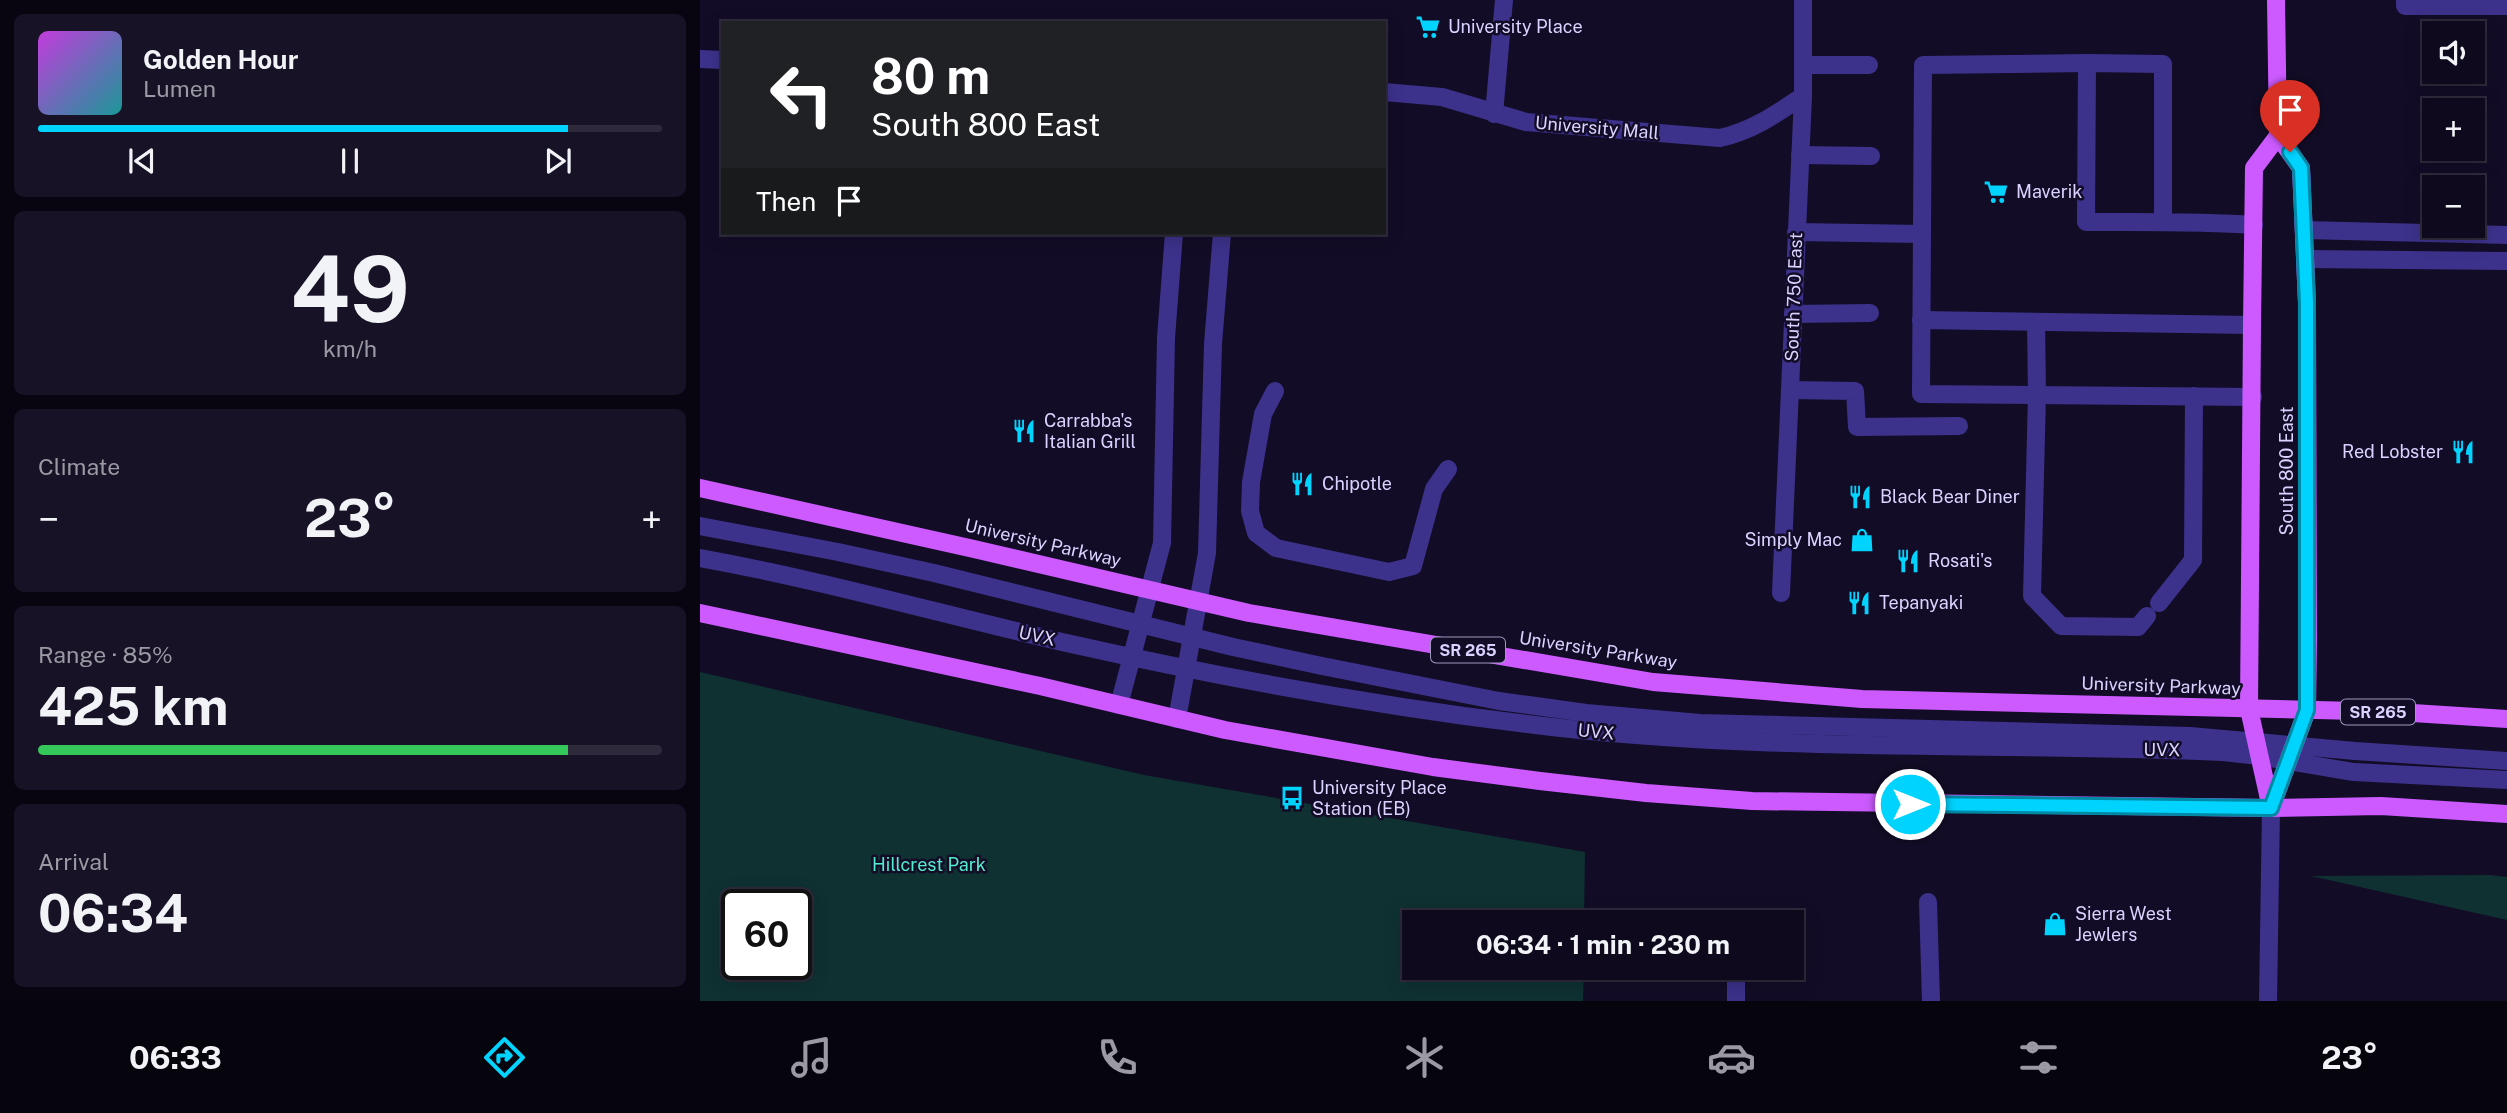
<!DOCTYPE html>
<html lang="en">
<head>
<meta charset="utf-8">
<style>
  :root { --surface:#0e091d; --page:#171226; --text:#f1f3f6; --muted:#9b9aa4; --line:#2e2a3b; --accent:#00d3fe }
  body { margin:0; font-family:"Public Sans",sans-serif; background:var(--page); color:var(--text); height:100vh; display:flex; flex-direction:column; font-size:26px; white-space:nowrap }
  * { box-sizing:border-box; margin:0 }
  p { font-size:23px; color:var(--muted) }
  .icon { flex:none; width:38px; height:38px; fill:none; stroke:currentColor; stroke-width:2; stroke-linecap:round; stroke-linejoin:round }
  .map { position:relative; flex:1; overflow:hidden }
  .details { display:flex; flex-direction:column; gap:14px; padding:14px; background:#080510; width:700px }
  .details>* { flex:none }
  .top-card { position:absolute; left:21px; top:21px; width:665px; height:214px; border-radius:0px; box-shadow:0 4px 18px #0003,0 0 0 2px var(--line); background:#202124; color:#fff; overflow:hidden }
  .tools { position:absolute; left:1722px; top:21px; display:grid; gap:14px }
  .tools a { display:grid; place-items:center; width:63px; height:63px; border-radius:0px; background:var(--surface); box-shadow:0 4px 18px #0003,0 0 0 2px var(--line); font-size:35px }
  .speed { position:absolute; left:21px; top:889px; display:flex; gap:14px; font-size:35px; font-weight:700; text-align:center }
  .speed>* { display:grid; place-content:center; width:91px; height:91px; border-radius:50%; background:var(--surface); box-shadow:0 4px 18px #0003,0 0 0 2px var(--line); line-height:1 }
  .speed .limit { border:4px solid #111; border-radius:10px; background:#fff; color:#111 }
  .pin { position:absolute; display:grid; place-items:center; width:60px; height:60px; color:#fff; margin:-72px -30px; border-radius:50% 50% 50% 0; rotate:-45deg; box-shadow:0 0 7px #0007 }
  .pin .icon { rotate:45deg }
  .me { position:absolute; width:77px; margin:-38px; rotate:90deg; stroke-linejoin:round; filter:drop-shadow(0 0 5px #0008) }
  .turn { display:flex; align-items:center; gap:24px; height:147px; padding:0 35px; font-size:32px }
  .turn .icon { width:91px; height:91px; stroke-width:2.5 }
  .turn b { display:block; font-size:49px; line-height:60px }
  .then { display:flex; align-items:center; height:66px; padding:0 35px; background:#0003; gap:14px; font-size:26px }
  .big { font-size:52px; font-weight:700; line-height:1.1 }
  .details .tile { flex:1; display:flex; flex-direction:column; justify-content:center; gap:10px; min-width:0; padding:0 24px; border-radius:10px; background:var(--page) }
  .details .dial { align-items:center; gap:0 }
  .dial b { font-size:91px; line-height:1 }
  .song { display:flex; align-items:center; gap:21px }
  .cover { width:84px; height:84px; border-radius:10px; background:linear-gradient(135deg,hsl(290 70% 55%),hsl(180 70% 35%)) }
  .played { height:7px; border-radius:4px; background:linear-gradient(90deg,var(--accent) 85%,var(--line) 85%) }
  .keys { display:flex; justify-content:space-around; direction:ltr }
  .heat { display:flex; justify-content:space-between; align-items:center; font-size:38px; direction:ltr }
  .charge { height:10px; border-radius:5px; background:linear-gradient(90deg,#34c759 85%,var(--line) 0) }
  .trip { position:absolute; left:702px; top:910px; width:402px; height:70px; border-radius:0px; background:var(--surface); box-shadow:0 4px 18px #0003,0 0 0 2px var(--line); font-weight:700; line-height:70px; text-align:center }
  .tabs { display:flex; height:112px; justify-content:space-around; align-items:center; background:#06040c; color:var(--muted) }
  .tabs .icon { width:49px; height:49px }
  .tabs .selected { color:var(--accent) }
  .tabs b { font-size:32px; color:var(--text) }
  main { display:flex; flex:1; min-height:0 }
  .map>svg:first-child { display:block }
  .green { fill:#0f3132; fill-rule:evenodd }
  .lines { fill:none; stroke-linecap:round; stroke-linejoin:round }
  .minor { stroke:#3c328b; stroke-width:18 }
  .major { stroke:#cc5aff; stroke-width:18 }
  .route-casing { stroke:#0089a5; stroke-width:18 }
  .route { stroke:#00d3fe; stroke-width:12 }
  .labels { text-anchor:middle; stroke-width:5; stroke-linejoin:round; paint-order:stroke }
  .shield { fill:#130c27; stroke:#9f97be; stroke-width:2 }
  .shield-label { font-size:16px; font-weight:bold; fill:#dbd3ff }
  .poi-label { font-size:18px; fill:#dbd3ff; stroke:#130c27; text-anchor:start }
  .street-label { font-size:18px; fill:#dbd3ff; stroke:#130c27 }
  .park-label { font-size:18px; fill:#51edd0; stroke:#130c27 }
</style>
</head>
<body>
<main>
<section class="details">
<div class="tile">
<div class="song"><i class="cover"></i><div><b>Golden Hour</b><p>Lumen</p></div></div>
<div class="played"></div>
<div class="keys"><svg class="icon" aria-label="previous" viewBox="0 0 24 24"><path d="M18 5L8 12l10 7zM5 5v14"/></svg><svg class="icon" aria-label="pause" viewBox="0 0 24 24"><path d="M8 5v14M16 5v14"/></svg><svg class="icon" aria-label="next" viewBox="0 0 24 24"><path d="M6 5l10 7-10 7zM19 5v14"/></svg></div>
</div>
<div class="tile dial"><b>49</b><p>km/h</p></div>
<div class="tile"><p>Climate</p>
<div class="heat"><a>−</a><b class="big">23°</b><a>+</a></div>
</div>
<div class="tile"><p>Range · 85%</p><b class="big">425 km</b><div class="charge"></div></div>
<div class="tile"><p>Arrival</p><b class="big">06:34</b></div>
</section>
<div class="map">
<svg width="1807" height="1001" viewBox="0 0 1807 1001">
  <rect width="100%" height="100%" fill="#130c27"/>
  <g class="green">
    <path d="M0,672L444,775L885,852L884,922H714V968H884L883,1001H0ZM37,905H96V964H37Z"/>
    <polygon points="1789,875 1807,877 1807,920 1611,876"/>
  </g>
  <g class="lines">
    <g class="minor">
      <polyline points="1705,0 1705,6 1807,6"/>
      <polyline points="0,59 23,60"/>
      <polyline points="1387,63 1223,65 1221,394 1553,397"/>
      <polyline points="1103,65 1169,65"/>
      <path d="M684,92L742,97L826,122L1020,138C1052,131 1076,114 1103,96"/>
      <polyline points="794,114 804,0"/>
      <polyline points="1100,155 1171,156"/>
      <path d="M1463,222V64L1387,63L1386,222C1442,222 1498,221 1554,225"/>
      <polyline points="1604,230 1807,235"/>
      <polyline points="1096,232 1222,234"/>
      <polyline points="1605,259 1807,261"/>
      <polyline points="1093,314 1170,313"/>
      <polyline points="1221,320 1552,325"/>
      <polyline points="1336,322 1337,394 1332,596 1361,626 1438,627 1447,616"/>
      <polyline points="1090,390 1155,391 1157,427 1259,426"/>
      <polyline points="575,391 563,414 551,482 550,511 556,533 576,548 689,572 713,566 734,489 748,469"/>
      <polyline points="0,526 138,552 234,573 533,647 622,666 799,701 886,713 1000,723 1490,736 1655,751 1807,761"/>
      <path d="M0,558C122,580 241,614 362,642C518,677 676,706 835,725C1063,753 1294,742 1523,752L1559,756L1654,772L1807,780"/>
      <polyline points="1081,593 1103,96 1103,0"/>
      <polyline points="1459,603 1493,560 1494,396"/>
      <polyline points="419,705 462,543 466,338 474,233"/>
      <polyline points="477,719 507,553 513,344 522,233"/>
      <polyline points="1228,902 1231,1001"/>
      <polyline points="1036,1001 1036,968"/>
      <polyline points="1568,1001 1571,808"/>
    </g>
    <g class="major">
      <polyline points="0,488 274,549 549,613 953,682 1162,699 1697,712 1807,719"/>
      <polyline points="0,613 340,686 525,730 733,767 840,781 946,793 1052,801 1571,808 1681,806 1807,814"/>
      <polyline points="1571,808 1607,710 1608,640 1607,303 1601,168 1578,136 1576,0"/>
      <polyline points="1571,808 1549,709 1552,325 1554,168 1578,136"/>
    </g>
  </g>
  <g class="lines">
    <g class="route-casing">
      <polyline id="route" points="1210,804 1571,808 1607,710 1607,303 1601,168 1590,152"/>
    </g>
    <use href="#route" class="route"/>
  </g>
  <defs>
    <g id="supermarket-bare" transform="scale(1.89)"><path d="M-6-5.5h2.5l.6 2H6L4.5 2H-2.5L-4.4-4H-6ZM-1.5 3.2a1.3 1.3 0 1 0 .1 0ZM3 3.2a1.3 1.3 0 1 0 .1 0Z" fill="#00d3fe" stroke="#130c27" stroke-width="2.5" paint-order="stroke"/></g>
    <g id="restaurant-bare" transform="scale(1.89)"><path d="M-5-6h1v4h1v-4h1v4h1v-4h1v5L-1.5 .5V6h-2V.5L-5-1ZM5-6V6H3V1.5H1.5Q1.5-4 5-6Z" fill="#00d3fe" stroke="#130c27" stroke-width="2.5" paint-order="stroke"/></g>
    <g id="shop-bare" transform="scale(1.89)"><path d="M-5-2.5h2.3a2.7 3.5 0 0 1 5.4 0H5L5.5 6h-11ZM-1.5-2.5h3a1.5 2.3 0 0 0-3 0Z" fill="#00d3fe" stroke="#130c27" stroke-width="2.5" paint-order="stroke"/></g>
    <g id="bus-bare" transform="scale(1.89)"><path d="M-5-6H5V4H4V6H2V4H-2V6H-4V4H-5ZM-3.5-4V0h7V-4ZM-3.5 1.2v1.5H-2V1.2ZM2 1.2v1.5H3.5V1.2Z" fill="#00d3fe" stroke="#130c27" stroke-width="2.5" paint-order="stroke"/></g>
  </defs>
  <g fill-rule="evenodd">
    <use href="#supermarket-bare" x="728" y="27"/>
    <use href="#supermarket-bare" x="1296" y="192"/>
    <use href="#restaurant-bare" x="324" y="431"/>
    <use href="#restaurant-bare" x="1763" y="452"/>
    <use href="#restaurant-bare" x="602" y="484"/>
    <use href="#restaurant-bare" x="1160" y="497"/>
    <use href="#shop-bare" x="1162" y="540"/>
    <use href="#restaurant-bare" x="1208" y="561"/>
    <use href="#restaurant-bare" x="1159" y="603"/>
    <use href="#bus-bare" x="592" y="798"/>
    <use href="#shop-bare" x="1355" y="924"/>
  </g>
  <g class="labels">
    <g class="shield">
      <rect x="731" y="637.5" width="74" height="25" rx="5"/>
      <rect x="1641" y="699.5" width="74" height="25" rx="5"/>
    </g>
    <g class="shield-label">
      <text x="768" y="656">SR 265</text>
      <text x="1678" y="718">SR 265</text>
    </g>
    <g class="poi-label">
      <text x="748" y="33">University Place</text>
      <text x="1316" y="198">Maverik</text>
      <text x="344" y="427">Carrabba's<tspan x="344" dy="21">Italian Grill</tspan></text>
      <text x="1743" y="458" text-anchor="end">Red Lobster</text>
      <text x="622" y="490">Chipotle</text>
      <text x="1180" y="503">Black Bear Diner</text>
      <text x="1142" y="546" text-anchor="end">Simply Mac</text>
      <text x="1228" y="567">Rosati's</text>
      <text x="1179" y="609">Tepanyaki</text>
      <text x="612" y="794">University Place<tspan x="612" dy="21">Station (EB)</tspan></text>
      <text x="1375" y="920">Sierra West<tspan x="1375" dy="21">Jewlers</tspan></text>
    </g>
    <g class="street-label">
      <text transform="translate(897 128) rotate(5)" y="6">University Mall</text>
      <text transform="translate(1094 297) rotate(-88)" y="6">South 750 East</text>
      <text transform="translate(1587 471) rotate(-90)" y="6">South 800 East</text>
      <text transform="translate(343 543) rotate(13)" y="6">University Parkway</text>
      <text transform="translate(337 636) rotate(13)" y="6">UVX</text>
      <text transform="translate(898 650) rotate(9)" y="6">University Parkway</text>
      <text transform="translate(1461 686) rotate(2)" y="6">University Parkway</text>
      <text transform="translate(896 732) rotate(6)" y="6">UVX</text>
      <text transform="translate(1462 750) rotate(1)" y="6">UVX</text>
    </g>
    <g class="park-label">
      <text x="229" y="871">Hillcrest Park</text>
    </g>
  </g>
</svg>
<div class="tools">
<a><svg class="icon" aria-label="sound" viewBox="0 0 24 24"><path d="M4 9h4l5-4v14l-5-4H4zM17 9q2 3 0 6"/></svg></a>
<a>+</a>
<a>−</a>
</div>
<div class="speed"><div class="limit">60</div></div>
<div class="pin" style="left:1590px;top:152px;background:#d93025"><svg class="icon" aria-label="arrive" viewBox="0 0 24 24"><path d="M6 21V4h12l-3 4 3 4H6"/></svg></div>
<svg class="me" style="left:1210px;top:804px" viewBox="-20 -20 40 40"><circle r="17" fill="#00d3fe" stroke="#fff" stroke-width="3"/><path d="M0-11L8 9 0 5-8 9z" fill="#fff"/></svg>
<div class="trip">06:34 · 1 min · 230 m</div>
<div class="top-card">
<div class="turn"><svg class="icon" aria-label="left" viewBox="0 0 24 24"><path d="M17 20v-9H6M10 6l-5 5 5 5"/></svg><div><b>80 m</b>South 800 East</div></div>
<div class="then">Then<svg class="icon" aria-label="arrive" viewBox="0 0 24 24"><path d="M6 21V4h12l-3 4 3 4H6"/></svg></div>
</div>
</div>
</main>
<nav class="tabs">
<b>06:33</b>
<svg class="icon selected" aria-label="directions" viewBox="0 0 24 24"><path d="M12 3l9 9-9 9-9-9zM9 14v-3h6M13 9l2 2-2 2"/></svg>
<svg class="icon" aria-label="music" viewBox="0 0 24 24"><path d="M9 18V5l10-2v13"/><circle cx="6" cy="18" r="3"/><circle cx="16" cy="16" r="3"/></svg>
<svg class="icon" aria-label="phone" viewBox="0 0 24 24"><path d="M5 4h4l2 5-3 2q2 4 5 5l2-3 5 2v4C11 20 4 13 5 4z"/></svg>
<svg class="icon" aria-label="climate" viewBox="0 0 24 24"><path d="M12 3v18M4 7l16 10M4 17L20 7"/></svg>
<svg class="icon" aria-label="car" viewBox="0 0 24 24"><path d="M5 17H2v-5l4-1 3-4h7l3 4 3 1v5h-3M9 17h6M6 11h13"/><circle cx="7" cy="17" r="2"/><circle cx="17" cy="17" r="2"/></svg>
<svg class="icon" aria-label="filters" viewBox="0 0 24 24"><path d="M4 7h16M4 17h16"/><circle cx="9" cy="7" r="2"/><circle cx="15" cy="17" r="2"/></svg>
<b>23°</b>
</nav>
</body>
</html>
